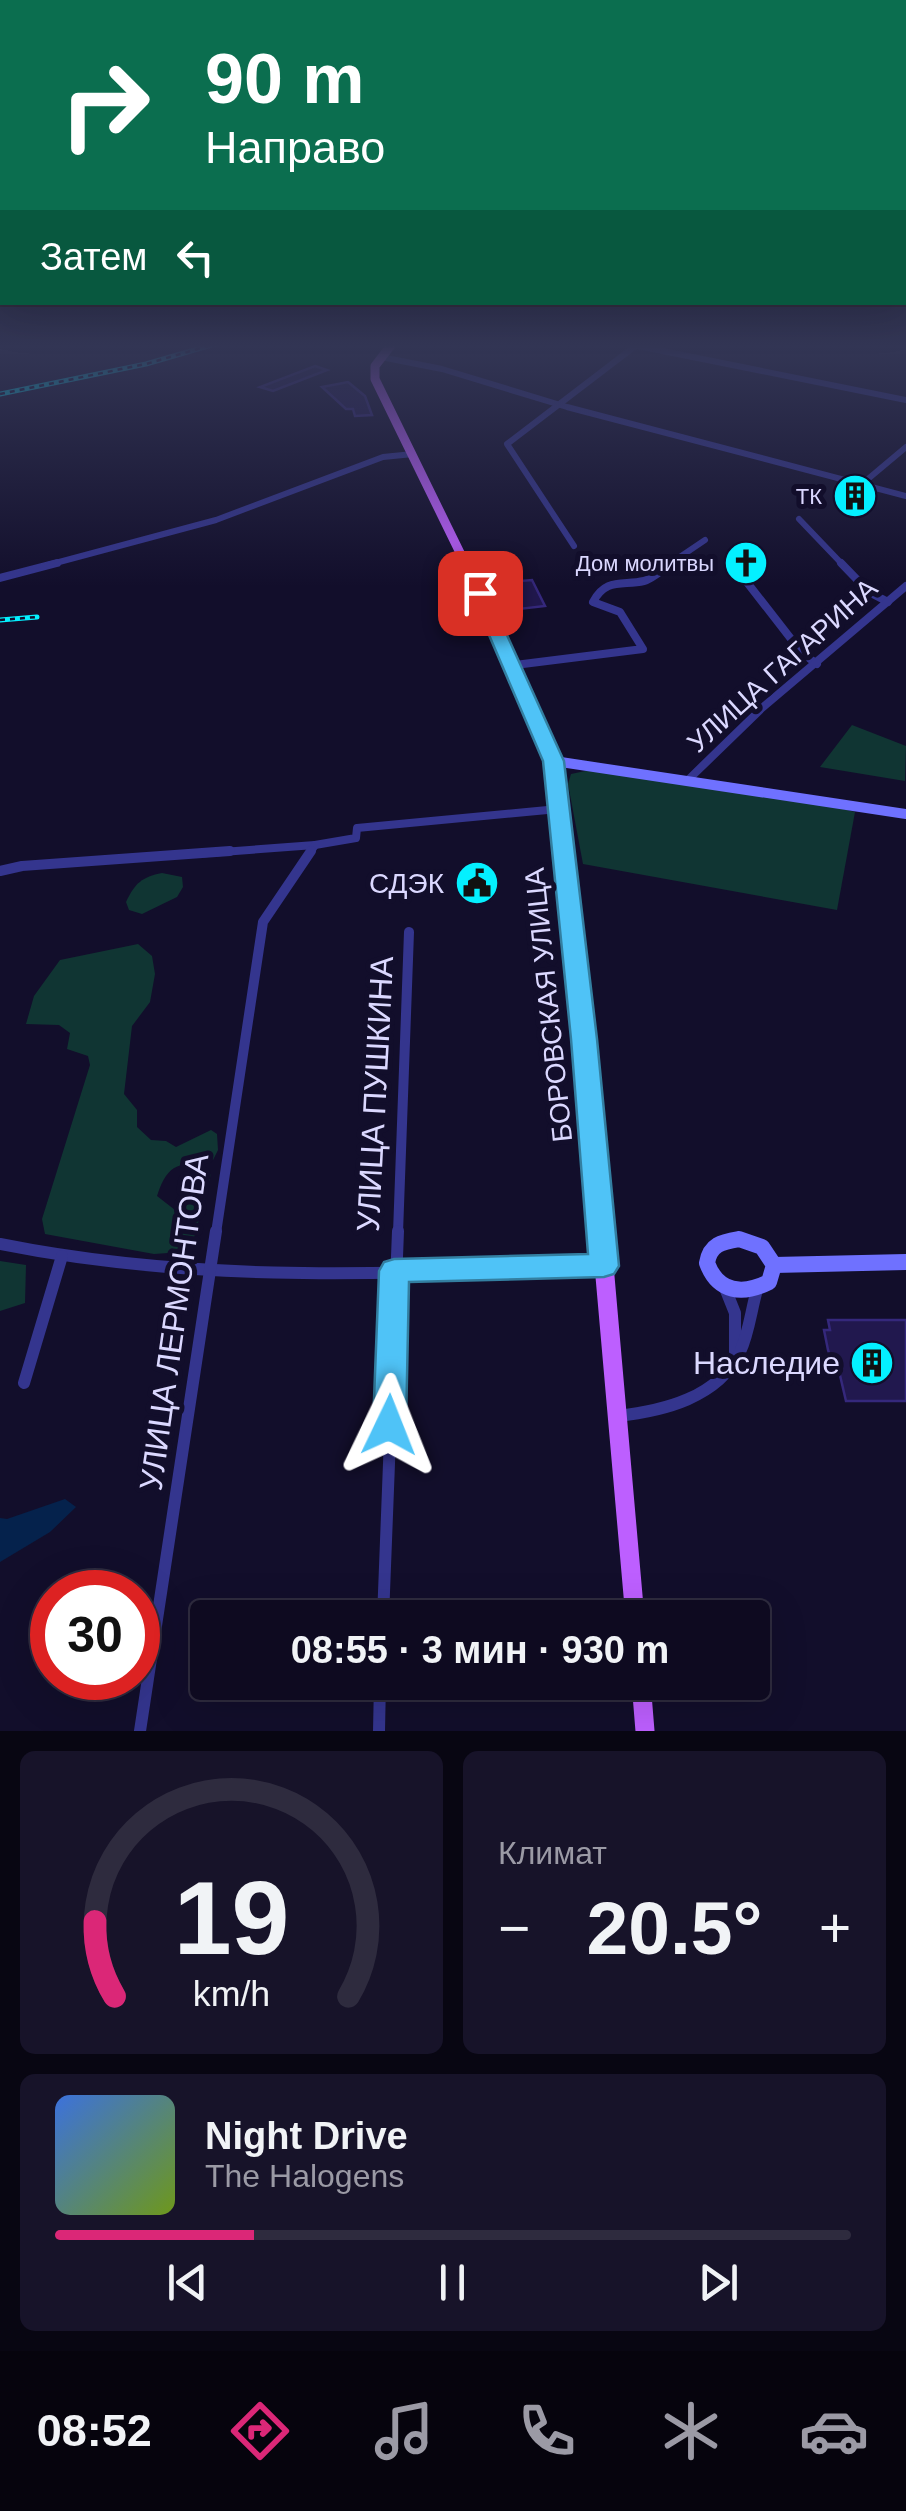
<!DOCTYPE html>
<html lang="ru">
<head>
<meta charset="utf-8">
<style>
  :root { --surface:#0e0a20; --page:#171329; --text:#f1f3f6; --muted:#9b9aa5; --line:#2e2b3e; --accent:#db2777 }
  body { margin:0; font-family:Helvetica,sans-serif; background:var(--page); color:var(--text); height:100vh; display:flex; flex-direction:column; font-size:38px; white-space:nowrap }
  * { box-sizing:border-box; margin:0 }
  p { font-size:32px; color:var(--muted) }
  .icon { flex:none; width:55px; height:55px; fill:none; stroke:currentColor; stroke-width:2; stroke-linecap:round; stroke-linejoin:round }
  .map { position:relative; height:1731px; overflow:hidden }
  .sheet { display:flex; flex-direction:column; gap:20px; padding:20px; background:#080612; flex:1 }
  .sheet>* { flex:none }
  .guide { position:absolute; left:0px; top:0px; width:908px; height:305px; box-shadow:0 10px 40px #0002,0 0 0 2px var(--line); background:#0b6e4f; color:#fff; overflow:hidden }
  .speed { position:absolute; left:30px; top:1570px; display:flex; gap:20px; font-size:50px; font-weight:700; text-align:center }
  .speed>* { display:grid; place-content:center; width:130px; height:130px; border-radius:50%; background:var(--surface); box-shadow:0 10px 40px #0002,0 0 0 2px var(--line); line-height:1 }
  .speed .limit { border:15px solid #d22; background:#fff; color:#111 }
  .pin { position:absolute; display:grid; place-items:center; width:85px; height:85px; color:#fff; margin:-42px; border-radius:20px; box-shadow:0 5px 15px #0006 }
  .me { position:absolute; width:110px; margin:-55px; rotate:2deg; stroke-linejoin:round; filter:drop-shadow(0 0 8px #0008) }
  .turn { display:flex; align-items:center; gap:35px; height:210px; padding:0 40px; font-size:45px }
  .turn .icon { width:130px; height:130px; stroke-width:2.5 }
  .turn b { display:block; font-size:70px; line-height:85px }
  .then { display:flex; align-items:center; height:95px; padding:0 40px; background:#0003; gap:20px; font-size:38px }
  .big { font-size:75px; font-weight:600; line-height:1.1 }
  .sheet .tile { flex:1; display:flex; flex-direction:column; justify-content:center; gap:15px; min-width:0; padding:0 35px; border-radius:15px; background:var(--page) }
  .sheet .dial { align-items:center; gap:0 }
  .dial svg { height:260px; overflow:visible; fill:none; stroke:var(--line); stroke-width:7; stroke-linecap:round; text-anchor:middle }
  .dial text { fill:var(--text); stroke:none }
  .song { display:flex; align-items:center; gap:30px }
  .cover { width:120px; height:120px; border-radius:15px; background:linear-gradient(135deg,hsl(220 70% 55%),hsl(80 70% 35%)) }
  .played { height:10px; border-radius:5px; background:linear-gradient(90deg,var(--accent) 25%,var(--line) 25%) }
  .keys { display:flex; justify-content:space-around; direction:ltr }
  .heat { display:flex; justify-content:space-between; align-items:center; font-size:55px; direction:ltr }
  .sheet .tiles { flex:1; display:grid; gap:20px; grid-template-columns:1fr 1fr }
  .tile:last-child { grid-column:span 2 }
  .trip { position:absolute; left:190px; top:1600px; width:580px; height:100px; border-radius:10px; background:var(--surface); box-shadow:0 10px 40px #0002,0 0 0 2px var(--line); font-weight:600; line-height:100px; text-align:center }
  .dock { display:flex; height:160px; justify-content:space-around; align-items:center; background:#06040d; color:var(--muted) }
  .dock .icon { width:70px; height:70px }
  .dock .on { color:var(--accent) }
  .dock b { font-size:45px; color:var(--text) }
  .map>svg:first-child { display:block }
  .green { fill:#103533 }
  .water { fill:#05224c }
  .building { fill:#21184e; stroke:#35287c; stroke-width:2.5 }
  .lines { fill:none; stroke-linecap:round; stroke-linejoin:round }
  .street-far3 { stroke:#34358e; stroke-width:6 }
  .street-far2 { stroke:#34358e; stroke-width:8 }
  .street-far1 { stroke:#34358e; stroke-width:10 }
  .street { stroke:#34358e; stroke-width:12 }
  .secondary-far1 { stroke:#6f71ff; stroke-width:10 }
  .secondary { stroke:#6f71ff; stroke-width:16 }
  .primary-far3 { stroke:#bd5fff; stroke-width:9 }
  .primary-far2 { stroke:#bd5fff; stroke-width:11 }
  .primary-far1 { stroke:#bd5fff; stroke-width:14 }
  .primary { stroke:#bd5fff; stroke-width:19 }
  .rail-casing { stroke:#04f0ff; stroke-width:5 }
  .rail { stroke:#120e2b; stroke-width:2.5; stroke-dasharray:5; stroke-linecap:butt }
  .route { fill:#4fc3f7; stroke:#337fa1; stroke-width:2.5 }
  .labels { text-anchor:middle; stroke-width:10; stroke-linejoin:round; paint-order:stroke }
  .far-poi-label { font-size:22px; fill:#dbd8ff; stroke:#120e2b; text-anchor:end }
  .street-label { font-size:28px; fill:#dbd8ff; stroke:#120e2b }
  .poi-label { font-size:28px; fill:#dbd8ff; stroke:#120e2b; text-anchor:end }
  .near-street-label { font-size:32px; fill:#dbd8ff; stroke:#120e2b }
  .near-poi-label { font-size:32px; fill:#dbd8ff; stroke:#120e2b; text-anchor:end }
</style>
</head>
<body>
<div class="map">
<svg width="906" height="1731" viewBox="0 0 906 1731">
  <rect width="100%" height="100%" fill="#120e2b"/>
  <g class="green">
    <polygon points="852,725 906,746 905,781 820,767"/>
    <polygon points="590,770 827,805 855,812 837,910 583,864 568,784 571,774"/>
    <path d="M162,873L182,877L183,887L177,897L142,914L129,910L126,902C135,883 142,877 162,873Z"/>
    <path d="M138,944L152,956L155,974L150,1002L132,1026L124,1094L137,1110V1127L151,1140L166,1141L176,1147L211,1130L217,1134L218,1150L213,1160C179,1166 169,1160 157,1196L175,1210L189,1202L204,1175L211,1174L194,1238L182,1252L154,1254L45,1234L42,1219L90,1065L88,1056L67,1049L70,1033L59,1025L26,1024L34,996L60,960Z"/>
    <polygon points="0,1261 26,1265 25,1303 0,1311"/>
  </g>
  <polygon class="water" points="65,1499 76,1507 50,1532 0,1562 0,1518 7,1519"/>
  <g class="building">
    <polygon points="315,366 327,370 273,391 260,387"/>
    <polygon points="348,382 365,396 372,415 355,416 353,409 346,409 322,387"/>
    <polygon points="532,580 545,606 519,609 507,582"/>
    <polygon points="828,1320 906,1320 906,1401 846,1401 839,1371 835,1371 828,1350 824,1330 830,1330"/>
  </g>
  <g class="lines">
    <g class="street-far3">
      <polyline points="633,345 906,400"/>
      <polyline points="381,357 442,369 567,407 906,496"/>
      <polyline points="862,484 906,447"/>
      <polyline points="799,519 843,565"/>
      <polyline points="574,546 507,444 638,344"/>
      <polyline points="731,561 734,565"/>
      <polyline points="48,565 216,520 383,457 413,454"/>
      <polyline points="668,565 705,540"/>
    </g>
    <g class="street-far2">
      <polyline points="732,563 802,653 817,664"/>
      <polyline points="841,563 869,592 888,602"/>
      <polyline points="0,578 57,563"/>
      <path d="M515,665L643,649L620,612L593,602C606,577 623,586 644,581C653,579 664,568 672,563"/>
      <polyline points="689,779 762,708 906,586"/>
      <polyline points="195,854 315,845"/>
      <polyline points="309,854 315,845 356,838 357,828 558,809"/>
    </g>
    <g class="street-far1">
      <polyline points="0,871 22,866 230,851"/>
      <polyline points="216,1233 263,922 311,851"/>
      <polyline points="398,1233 409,932"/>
    </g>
    <g class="street">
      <path d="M0,1244C203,1285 399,1273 604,1266"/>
      <polyline points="725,1288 735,1313 735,1353"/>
      <polyline points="24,1383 62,1256"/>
      <path d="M617,1416C663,1411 718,1398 740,1352C749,1333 751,1310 757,1290"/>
      <polyline points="383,1618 398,1231"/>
      <polyline points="140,1731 216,1231"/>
      <polyline points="379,1731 380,1682"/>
    </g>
    <polyline class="secondary-far1" points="554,761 906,814"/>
    <g class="secondary">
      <path d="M739,1239L762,1247L774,1265L769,1282C743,1295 718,1293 707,1263C710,1244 722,1242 739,1239Z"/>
      <polyline points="774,1265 906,1262"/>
    </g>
    <polyline class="primary-far3" points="392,344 375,366 375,379 466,565"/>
    <polyline class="primary-far2" points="465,563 515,665 554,761 564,854"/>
    <polyline class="primary-far1" points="564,851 601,1233"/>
    <g class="primary">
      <polyline points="601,1231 635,1618"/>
      <polyline points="641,1682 645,1731"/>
    </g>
    <g class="rail-casing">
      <g id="rail">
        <polyline points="0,394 146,364 215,344"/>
        <polyline points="0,620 37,617"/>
      </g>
    </g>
    <use href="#rail" class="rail"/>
  </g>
  <linearGradient id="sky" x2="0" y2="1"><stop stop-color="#0a0818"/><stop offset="0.59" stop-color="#333655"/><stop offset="1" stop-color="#333655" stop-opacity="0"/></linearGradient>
  <rect width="906" height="587" fill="url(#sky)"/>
  <polygon class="route" points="480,587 488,593 564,761 597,1039 619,1266 614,1274 604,1277 409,1282 406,1425 401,1435 389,1439 378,1435 373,1425 379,1271 384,1262 394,1259 588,1254 571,1039 543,761 471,593"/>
  <defs>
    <g id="building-disc" transform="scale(2.25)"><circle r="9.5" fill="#04f0ff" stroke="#120e2b"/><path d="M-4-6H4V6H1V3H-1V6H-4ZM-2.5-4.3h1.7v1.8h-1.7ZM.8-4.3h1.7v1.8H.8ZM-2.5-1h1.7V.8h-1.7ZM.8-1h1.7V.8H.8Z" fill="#111"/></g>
    <g id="church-disc" transform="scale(2.25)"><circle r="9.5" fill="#04f0ff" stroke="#120e2b"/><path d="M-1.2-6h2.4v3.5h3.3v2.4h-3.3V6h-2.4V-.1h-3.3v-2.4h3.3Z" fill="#111"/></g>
    <g id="civic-disc" transform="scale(2.25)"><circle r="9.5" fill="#04f0ff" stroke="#120e2b"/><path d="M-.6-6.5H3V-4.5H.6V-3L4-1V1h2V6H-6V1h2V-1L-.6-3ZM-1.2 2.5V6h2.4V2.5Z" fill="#111"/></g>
  </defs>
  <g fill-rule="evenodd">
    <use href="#building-disc" x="855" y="496"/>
    <use href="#church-disc" x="746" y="563"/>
    <use href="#civic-disc" x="477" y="883"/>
    <use href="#building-disc" x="872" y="1363"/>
  </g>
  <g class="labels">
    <g class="far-poi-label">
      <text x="822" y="504">ТК</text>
      <text x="714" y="571">Дом молитвы</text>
    </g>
    <g class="street-label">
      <text transform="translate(782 665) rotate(-42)" y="10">УЛИЦА ГАГАРИНА</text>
      <text transform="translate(548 1005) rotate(-96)" y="10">БОРОВСКАЯ УЛИЦА</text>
    </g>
    <g class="poi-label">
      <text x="444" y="893">СДЭК</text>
    </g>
    <g class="near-street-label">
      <text transform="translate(375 1094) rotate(-87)" y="11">УЛИЦА ПУШКИНА</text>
      <text transform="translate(174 1322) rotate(-82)" y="11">УЛИЦА ЛЕРМОНТОВА</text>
    </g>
    <g class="near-poi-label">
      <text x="840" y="1374">Наследие</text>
    </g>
  </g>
</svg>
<div class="speed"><div class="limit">30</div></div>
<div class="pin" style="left:480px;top:593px;background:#d93025"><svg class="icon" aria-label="arrive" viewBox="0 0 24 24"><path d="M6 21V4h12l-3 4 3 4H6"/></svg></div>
<svg class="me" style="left:389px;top:1425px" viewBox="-20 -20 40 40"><path d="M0-17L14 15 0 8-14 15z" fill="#4fc3f7" stroke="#fff" stroke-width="4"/></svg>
<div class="trip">08:55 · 3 мин · 930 m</div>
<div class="guide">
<div class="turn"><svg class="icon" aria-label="right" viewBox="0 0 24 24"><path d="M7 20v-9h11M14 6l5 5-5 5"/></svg><div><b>90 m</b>Направо</div></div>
<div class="then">Затем<svg class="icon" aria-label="left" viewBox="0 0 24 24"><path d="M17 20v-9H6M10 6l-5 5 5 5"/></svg></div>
</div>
</div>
<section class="sheet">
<div class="tiles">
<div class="tile dial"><svg viewBox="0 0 100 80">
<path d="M14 69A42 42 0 1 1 86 69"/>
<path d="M14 69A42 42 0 0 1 8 46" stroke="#db2777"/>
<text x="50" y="56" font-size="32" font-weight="700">19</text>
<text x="50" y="72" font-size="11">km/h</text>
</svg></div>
<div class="tile"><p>Климат</p>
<div class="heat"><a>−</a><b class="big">20.5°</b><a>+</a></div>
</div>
<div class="tile">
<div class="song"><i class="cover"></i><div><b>Night Drive</b><p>The Halogens</p></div></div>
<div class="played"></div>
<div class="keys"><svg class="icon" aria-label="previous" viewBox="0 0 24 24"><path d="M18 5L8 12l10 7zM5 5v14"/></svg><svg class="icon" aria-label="pause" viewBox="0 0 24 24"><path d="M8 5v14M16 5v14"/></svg><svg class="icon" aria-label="next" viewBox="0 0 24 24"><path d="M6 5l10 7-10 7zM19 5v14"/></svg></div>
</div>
</div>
</section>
<nav class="dock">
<b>08:52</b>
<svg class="icon on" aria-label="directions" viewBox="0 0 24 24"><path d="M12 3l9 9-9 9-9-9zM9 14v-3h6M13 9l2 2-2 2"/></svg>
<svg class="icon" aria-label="music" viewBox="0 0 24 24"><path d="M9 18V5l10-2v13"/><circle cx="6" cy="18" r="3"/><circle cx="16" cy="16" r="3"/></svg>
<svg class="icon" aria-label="phone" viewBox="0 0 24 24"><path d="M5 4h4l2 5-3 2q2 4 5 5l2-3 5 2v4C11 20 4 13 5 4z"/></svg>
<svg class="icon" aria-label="climate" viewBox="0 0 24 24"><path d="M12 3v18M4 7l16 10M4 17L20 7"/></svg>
<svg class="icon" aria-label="car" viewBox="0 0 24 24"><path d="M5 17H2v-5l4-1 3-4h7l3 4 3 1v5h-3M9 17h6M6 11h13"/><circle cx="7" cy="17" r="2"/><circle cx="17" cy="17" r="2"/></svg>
</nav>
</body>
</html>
